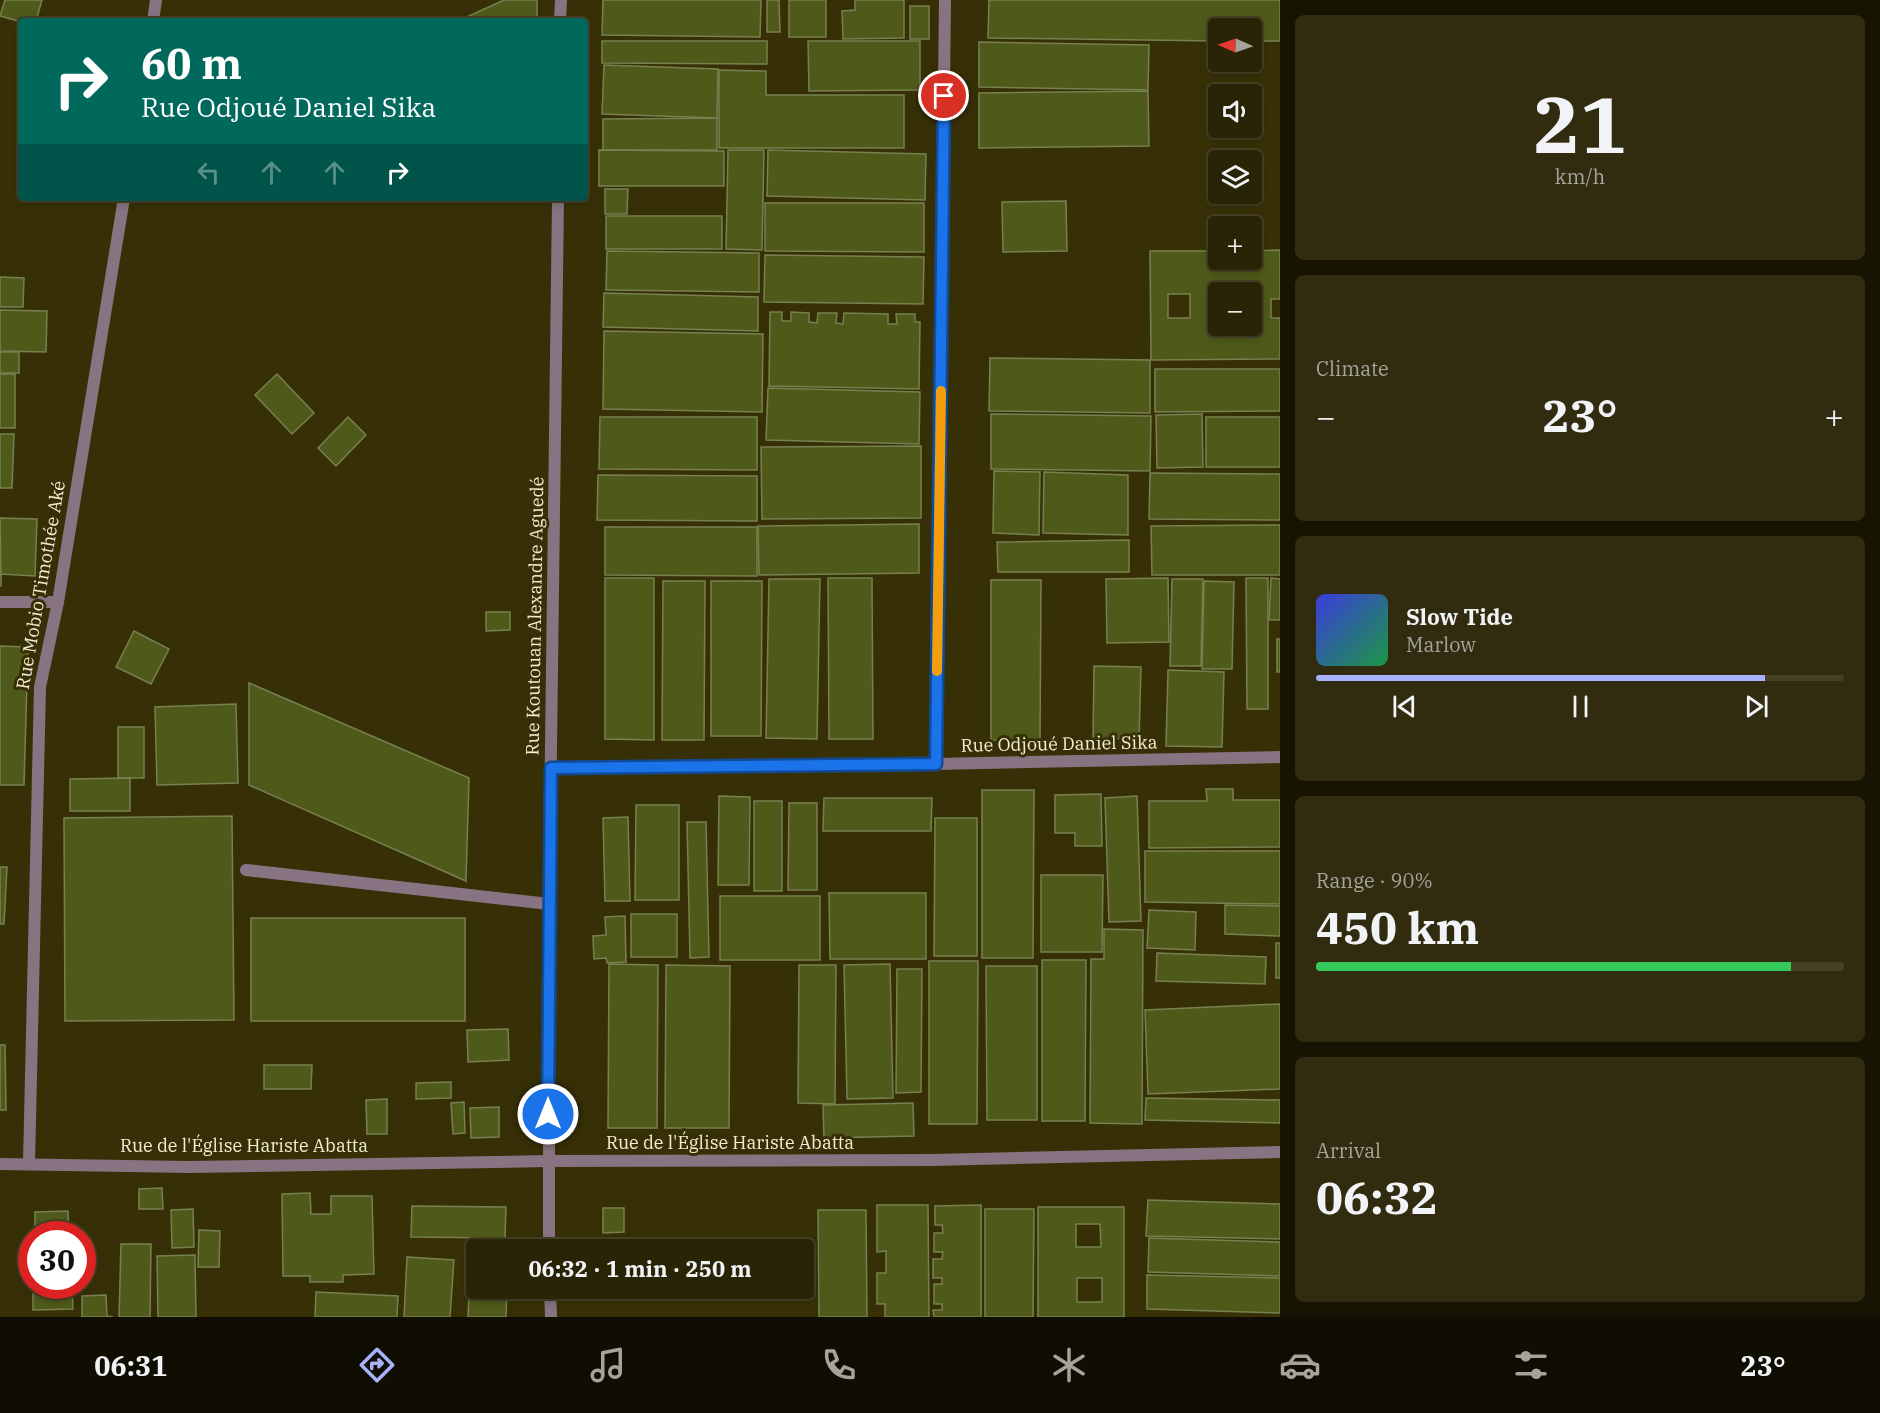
<!DOCTYPE html>
<html lang="en">
<head>
<meta charset="utf-8">
<style>
  :root { --surface:#292405; --page:#312c0f; --text:#f1f3f6; --muted:#a5a49a; --line:#454127; --accent:#a7b1fc }
  body { margin:0; font-family:"IBM Plex Serif",serif; background:var(--page); color:var(--text); height:100vh; display:flex; flex-direction:column; font-size:22px; white-space:nowrap }
  * { box-sizing:border-box; margin:0 }
  p { font-size:20px; color:var(--muted) }
  .icon { flex:none; width:33px; height:33px; fill:none; stroke:currentColor; stroke-width:2; stroke-linecap:round; stroke-linejoin:round }
  .map { position:relative; flex:1; overflow:hidden }
  .drawer { display:flex; flex-direction:column; gap:15px; padding:15px; background:#171403; width:600px }
  .drawer>* { flex:none }
  .guide { position:absolute; left:18px; top:18px; width:570px; height:183px; border-radius:6px; box-shadow:0 3px 9px #0003,0 0 0 2px var(--line); background:#00695c; color:#fff; overflow:hidden }
  .needle { width:39px; rotate:272deg }
  .controls { position:absolute; left:1208px; top:18px; display:grid; gap:12px }
  .controls a { display:grid; place-items:center; width:54px; height:54px; border-radius:6px; background:var(--surface); box-shadow:0 3px 9px #0003,0 0 0 2px var(--line); font-size:30px }
  .speed { position:absolute; left:18px; top:1221px; display:flex; gap:12px; font-size:30px; font-weight:700; text-align:center }
  .speed>* { display:grid; place-content:center; width:78px; height:78px; border-radius:50%; background:var(--surface); box-shadow:0 3px 9px #0003,0 0 0 2px var(--line); line-height:1 }
  .speed .limit { border:9px solid #d22; background:#fff; color:#111 }
  .pin { position:absolute; display:grid; place-items:center; width:51px; height:51px; color:#fff; margin:-26px; border:3px solid #fff; border-radius:50%; box-shadow:0 2px 6px #0007 }
  .me { position:absolute; width:66px; margin:-33px; rotate:0deg; stroke-linejoin:round; filter:drop-shadow(0 0 4px #0008) }
  .turn { display:flex; align-items:center; gap:21px; height:126px; padding:0 24px; font-size:27px }
  .turn .icon { width:78px; height:78px; stroke-width:2.5 }
  .turn b { display:block; font-size:42px; line-height:51px }
  .lanes { display:flex; align-items:center; height:57px; padding:0 24px; background:#0003; justify-content:center; gap:30px; direction:ltr }
  .lanes .off { opacity:.35 }
  .big { font-size:45px; font-weight:700; line-height:1.1 }
  .drawer .card { flex:1; display:flex; flex-direction:column; justify-content:center; gap:9px; min-width:0; padding:0 21px; border-radius:9px; background:var(--page) }
  .drawer .dial { align-items:center; gap:0 }
  .dial b { font-size:78px; line-height:1 }
  .song { display:flex; align-items:center; gap:18px }
  .cover { width:72px; height:72px; border-radius:9px; background:linear-gradient(135deg,hsl(240 70% 55%),hsl(140 70% 35%)) }
  .played { height:6px; border-radius:3px; background:linear-gradient(90deg,var(--accent) 85%,var(--line) 85%) }
  .keys { display:flex; justify-content:space-around; direction:ltr }
  .heat { display:flex; justify-content:space-between; align-items:center; font-size:33px; direction:ltr }
  .charge { height:9px; border-radius:4px; background:linear-gradient(90deg,#34c759 90%,var(--line) 0) }
  .trip { position:absolute; left:466px; top:1239px; width:348px; height:60px; border-radius:6px; background:var(--surface); box-shadow:0 3px 9px #0003,0 0 0 2px var(--line); font-weight:700; line-height:60px; text-align:center }
  .tab-bar { display:flex; height:96px; justify-content:space-around; align-items:center; background:#100e02; color:var(--muted) }
  .tab-bar .icon { width:42px; height:42px }
  .tab-bar .active { color:var(--accent) }
  .tab-bar b { font-size:27px; color:var(--text) }
  main { display:flex; flex:1; min-height:0 }
  .map>svg:first-child { display:block }
  .building { fill:#4f5a1a; stroke:#778150; stroke-width:1.5; fill-rule:evenodd }
  .lines { fill:none; stroke-linecap:round; stroke-linejoin:round }
  .lane { stroke:#877381; stroke-width:12 }
  .street { stroke:#877381; stroke-width:12 }
  .route-casing { stroke:#114b97; stroke-width:15 }
  .route { stroke:#1a73e8; stroke-width:10 }
  .slow { stroke:#f59e0b; stroke-width:10 }
  .labels { text-anchor:middle; stroke-width:6; stroke-linejoin:round; paint-order:stroke }
  .street-label { font-size:18px; fill:#f3edd3; stroke:#373007 }
</style>
</head>
<body>
<main>
<div class="map">
<svg width="1280" height="1317" viewBox="0 0 1280 1317">
  <rect width="100%" height="100%" fill="#373007"/>
  <g class="building">
    <polygon points="5,0 42,0 36,21 21,22 0,16"/>
    <polygon points="504,0 537,0 537,21 463,21 462,19"/>
    <polygon points="603,0 761,0 760,37 602,35"/>
    <polygon points="767,0 779,0 780,32 767,32"/>
    <rect x="789" y="0" width="37" height="37"/>
    <polygon points="855,0 904,0 904,38 843,39 842,11 855,10"/>
    <polygon points="989,0 1280,0 1280,41 1251,41 1251,28 1218,28 1218,41 988,38"/>
    <rect x="910" y="6" width="19" height="33"/>
    <polygon points="602,41 767,41 767,64 602,63"/>
    <polygon points="808,41 920,41 920,90 809,91"/>
    <polygon points="979,42 1149,45 1148,90 979,87"/>
    <polygon points="604,65 718,69 717,118 602,114"/>
    <polygon points="719,70 766,71 766,95 904,95 904,148 719,148"/>
    <polygon points="1148,91 1149,146 979,148 979,93"/>
    <polygon points="717,118 717,150 603,150 603,119"/>
    <polygon points="599,150 724,151 724,186 599,186"/>
    <polygon points="728,150 764,150 762,250 726,249"/>
    <polygon points="768,150 926,154 925,200 767,196"/>
    <polygon points="605,189 628,189 627,214 605,214"/>
    <polygon points="1066,201 1067,251 1003,252 1002,202"/>
    <polygon points="765,203 924,203 924,252 765,251"/>
    <rect x="606" y="216" width="116" height="33"/>
    <path d="M1280,250V299H1271V318H1280V359L1151,360L1150,251H1218V260H1251V251ZM1218,292H1251V326H1218ZM1168,294H1190V318H1168Z"/>
    <polygon points="607,251 759,253 759,292 606,290"/>
    <polygon points="765,255 924,257 923,304 764,302"/>
    <polygon points="0,277 24,278 23,307 0,307"/>
    <polygon points="604,293 758,297 758,331 603,327"/>
    <polygon points="0,310 47,311 46,352 0,351"/>
    <polygon points="770,312 782,312 782,321 791,321 791,312 809,313 809,322 817,323 818,313 837,313 836,323 843,324 844,313 888,314 888,324 897,324 896,314 915,314 915,322 920,322 919,389 769,386"/>
    <polygon points="604,331 763,334 762,412 603,409"/>
    <rect x="0" y="352" width="19" height="21"/>
    <polygon points="990,358 1150,360 1150,413 989,411"/>
    <polygon points="1155,369 1280,369 1280,411 1155,412"/>
    <rect x="0" y="374" width="15" height="54"/>
    <polygon points="277,374 314,413 292,434 255,395"/>
    <polygon points="768,388 920,392 919,444 766,440"/>
    <polygon points="991,414 1151,416 1150,471 991,469"/>
    <polygon points="1202,414 1203,467 1157,468 1156,415"/>
    <polygon points="348,417 366,435 336,466 318,448"/>
    <polygon points="600,417 757,417 757,470 599,469"/>
    <rect x="1206" y="417" width="74" height="50"/>
    <polygon points="0,434 14,434 12,488 0,488"/>
    <polygon points="921,446 921,518 762,519 761,447"/>
    <polygon points="994,471 1040,472 1039,535 993,533"/>
    <polygon points="1044,472 1128,475 1128,535 1043,533"/>
    <polygon points="1150,473 1280,474 1280,520 1149,519"/>
    <polygon points="598,475 757,476 757,521 597,520"/>
    <polygon points="0,518 37,519 35,576 1,574 1,587"/>
    <polygon points="919,524 919,573 759,575 758,526"/>
    <polygon points="1280,525 1280,575 1152,575 1151,526"/>
    <polygon points="605,527 757,527 757,576 605,575"/>
    <polygon points="1129,540 1129,572 998,572 997,542"/>
    <polygon points="605,578 654,578 654,740 605,739"/>
    <polygon points="828,578 872,578 873,739 829,739"/>
    <polygon points="1168,578 1169,642 1107,643 1106,579"/>
    <polygon points="1246,578 1268,578 1268,709 1247,709"/>
    <polygon points="1271,578 1280,579 1280,620 1269,620"/>
    <polygon points="769,579 820,579 817,739 766,738"/>
    <polygon points="1172,579 1203,579 1201,666 1170,666"/>
    <polygon points="991,580 1041,580 1040,741 991,740"/>
    <polygon points="663,581 705,581 704,740 662,740"/>
    <polygon points="711,581 762,581 761,736 711,736"/>
    <polygon points="1204,581 1234,582 1232,669 1202,669"/>
    <polygon points="486,612 510,612 510,630 486,631"/>
    <polygon points="134,631 169,649 151,684 116,667"/>
    <rect x="1277" y="639" width="3" height="33"/>
    <polygon points="0,646 28,647 24,785 0,785"/>
    <polygon points="1094,666 1141,667 1139,739 1093,738"/>
    <polygon points="1168,670 1224,672 1222,747 1166,746"/>
    <polygon points="249,683 469,778 466,881 249,785"/>
    <polygon points="236,704 238,783 157,785 155,707"/>
    <rect x="118" y="727" width="26" height="51"/>
    <polygon points="130,778 130,811 70,811 70,779"/>
    <polygon points="1206,789 1233,789 1233,800 1280,800 1280,847 1149,848 1149,801 1207,801"/>
    <polygon points="982,790 1034,790 1033,958 982,958"/>
    <polygon points="1101,794 1102,846 1075,846 1075,833 1055,833 1055,795"/>
    <polygon points="719,796 750,797 749,885 718,885"/>
    <polygon points="1137,796 1141,921 1109,922 1105,798"/>
    <polygon points="824,798 932,798 931,831 823,831"/>
    <rect x="754" y="801" width="28" height="90"/>
    <polygon points="789,803 817,803 817,890 788,890"/>
    <polygon points="636,805 679,805 679,900 635,900"/>
    <polygon points="232,816 234,1020 65,1021 64,818"/>
    <polygon points="628,817 630,901 605,901 603,818"/>
    <polygon points="935,818 977,818 977,956 934,956"/>
    <polygon points="687,822 706,822 709,957 690,958"/>
    <polygon points="1145,851 1280,851 1280,904 1145,902"/>
    <polygon points="0,867 7,867 4,924 0,924"/>
    <polygon points="1041,875 1103,875 1102,952 1041,952"/>
    <polygon points="829,893 926,893 926,959 830,959"/>
    <rect x="720" y="896" width="100" height="64"/>
    <polygon points="1225,905 1280,906 1280,936 1225,934"/>
    <polygon points="1149,910 1196,912 1195,950 1147,948"/>
    <rect x="631" y="914" width="46" height="43"/>
    <polygon points="625,916 626,962 607,963 606,958 594,959 593,936 606,935 605,917"/>
    <rect x="251" y="918" width="214" height="103"/>
    <polygon points="1104,929 1143,930 1142,1124 1090,1123 1091,959 1104,959"/>
    <rect x="1276" y="943" width="4" height="35"/>
    <polygon points="1157,953 1266,957 1265,984 1156,981"/>
    <polygon points="1042,960 1086,960 1085,1121 1042,1121"/>
    <polygon points="929,961 978,961 977,1124 929,1124"/>
    <polygon points="609,964 658,965 657,1128 608,1128"/>
    <polygon points="890,964 893,1098 847,1099 844,965"/>
    <polygon points="666,965 730,966 729,1128 665,1128"/>
    <polygon points="799,965 836,965 835,1104 798,1103"/>
    <polygon points="986,966 1037,966 1037,1120 987,1120"/>
    <polygon points="897,969 922,969 921,1092 896,1093"/>
    <polygon points="1280,1004 1280,1089 1148,1094 1145,1010"/>
    <polygon points="508,1029 509,1060 468,1062 467,1030"/>
    <polygon points="0,1045 5,1045 6,1110 0,1110"/>
    <polygon points="264,1065 312,1065 311,1089 264,1089"/>
    <polygon points="451,1082 451,1098 416,1099 416,1083"/>
    <polygon points="1146,1098 1280,1100 1280,1123 1145,1120"/>
    <polygon points="387,1099 387,1134 367,1134 366,1100"/>
    <polygon points="464,1102 465,1133 453,1134 451,1103"/>
    <polygon points="913,1103 914,1136 824,1138 823,1105"/>
    <polygon points="499,1107 499,1137 471,1138 470,1108"/>
    <polygon points="162,1188 163,1209 139,1209 139,1189"/>
    <polygon points="310,1193 311,1214 331,1214 331,1196 372,1196 374,1274 343,1275 343,1282 310,1282 310,1276 283,1276 282,1194"/>
    <polygon points="1148,1200 1280,1204 1280,1239 1146,1236"/>
    <polygon points="877,1205 928,1205 929,1317 885,1317 885,1304 877,1304 877,1273 886,1273 886,1251 877,1252"/>
    <polygon points="981,1205 981,1317 934,1317 933,1310 942,1310 942,1304 934,1304 934,1284 942,1284 942,1278 933,1278 933,1259 942,1259 943,1252 934,1252 934,1233 943,1233 942,1225 935,1225 935,1206"/>
    <polygon points="412,1206 506,1207 505,1238 411,1237"/>
    <path d="M1038,1207H1124V1317H1038ZM1076,1224H1100L1101,1247H1076ZM1077,1278H1102V1302H1077Z"/>
    <polygon points="603,1208 624,1208 624,1232 603,1233"/>
    <polygon points="193,1209 194,1247 172,1248 171,1210"/>
    <polygon points="985,1209 1034,1209 1033,1317 985,1317"/>
    <polygon points="818,1210 866,1210 867,1317 819,1317"/>
    <polygon points="68,1211 69,1234 35,1234 35,1212"/>
    <polygon points="199,1230 220,1231 219,1267 198,1267"/>
    <polygon points="1149,1238 1280,1242 1280,1276 1148,1272"/>
    <polygon points="121,1244 151,1244 150,1317 119,1317"/>
    <polygon points="195,1255 196,1317 158,1317 157,1256"/>
    <polygon points="407,1257 454,1260 450,1317 404,1317"/>
    <polygon points="470,1271 477,1272 477,1288 507,1288 506,1317 468,1317"/>
    <polygon points="1147,1275 1280,1278 1280,1313 1147,1309"/>
    <polygon points="33,1286 72,1286 73,1309 33,1310"/>
    <polygon points="316,1292 398,1296 397,1317 315,1317"/>
    <polygon points="106,1295 107,1316 113,1317 82,1317 82,1296"/>
  </g>
  <g class="lines">
    <polyline class="lane" points="246,870 549,904"/>
    <g class="street">
      <polyline points="153,21 156,0"/>
      <polyline points="560,21 561,0"/>
      <polyline points="0,602 58,602"/>
      <polyline points="936,764 945,0"/>
      <polyline points="551,768 936,764 1280,757"/>
      <polyline points="29,1163 40,687 58,602 124,198"/>
      <polyline points="0,1164 190,1167 548,1161 933,1160 1280,1152"/>
      <polyline points="549,1250 549,904 558,198"/>
      <polyline points="550,1288 551,1317"/>
    </g>
  </g>
  <g class="lines">
    <g class="route-casing">
      <polyline id="route" points="548,1114 551,768 936,764 944,96"/>
    </g>
    <use href="#route" class="route"/>
    <polyline class="slow" points="937,671 941,391"/>
  </g>
  <g class="labels">
    <g class="street-label">
      <text transform="translate(41 585) rotate(-80)" y="6">Rue Mobio Timothée Aké</text>
      <text transform="translate(535 616) rotate(-89)" y="6">Rue Koutouan Alexandre Aguedé</text>
      <text transform="translate(1059 744) rotate(-1)" y="6">Rue Odjoué Daniel Sika</text>
      <text x="730" y="1149">Rue de l'Église Hariste Abatta</text>
      <text x="244" y="1152">Rue de l'Église Hariste Abatta</text>
    </g>
  </g>
</svg>
<div class="controls">
<a><svg class="needle" viewBox="-14 -14 28 28"><path d="M0-13l5 13h-10z" fill="#e53935"/><path d="M0 13l5-13h-10z" fill="#a5a49a"/></svg></a>
<a><svg class="icon" aria-label="sound" viewBox="0 0 24 24"><path d="M4 9h4l5-4v14l-5-4H4zM17 9q2 3 0 6"/></svg></a>
<a><svg class="icon" aria-label="layers" viewBox="0 0 24 24"><path d="M12 4l9 5-9 5-9-5zM3 14l9 5 9-5"/></svg></a>
<a>+</a>
<a>−</a>
</div>
<div class="speed"><div class="limit">30</div></div>
<div class="pin" style="left:944px;top:96px;background:#d93025"><svg class="icon" aria-label="arrive" viewBox="0 0 24 24"><path d="M6 21V4h12l-3 4 3 4H6"/></svg></div>
<svg class="me" style="left:548px;top:1114px" viewBox="-20 -20 40 40"><circle r="17" fill="#1a73e8" stroke="#fff" stroke-width="3"/><path d="M0-11L8 9 0 5-8 9z" fill="#fff"/></svg>
<div class="trip">06:32 · 1 min · 250 m</div>
<div class="guide">
<div class="turn"><svg class="icon" aria-label="right" viewBox="0 0 24 24"><path d="M7 20v-9h11M14 6l5 5-5 5"/></svg><div><b>60 m</b>Rue Odjoué Daniel Sika</div></div>
<div class="lanes"><svg class="icon off" aria-label="left" viewBox="0 0 24 24"><path d="M17 20v-9H6M10 6l-5 5 5 5"/></svg><svg class="icon off" aria-label="ahead" viewBox="0 0 24 24"><path d="M12 20V5M6 11l6-6 6 6"/></svg><svg class="icon off" aria-label="ahead" viewBox="0 0 24 24"><path d="M12 20V5M6 11l6-6 6 6"/></svg><svg class="icon" aria-label="right" viewBox="0 0 24 24"><path d="M7 20v-9h11M14 6l5 5-5 5"/></svg></div>
</div>
</div>
<section class="drawer">
<div class="card dial"><b>21</b><p>km/h</p></div>
<div class="card"><p>Climate</p>
<div class="heat"><a>−</a><b class="big">23°</b><a>+</a></div>
</div>
<div class="card">
<div class="song"><i class="cover"></i><div><b>Slow Tide</b><p>Marlow</p></div></div>
<div class="played"></div>
<div class="keys"><svg class="icon" aria-label="previous" viewBox="0 0 24 24"><path d="M18 5L8 12l10 7zM5 5v14"/></svg><svg class="icon" aria-label="pause" viewBox="0 0 24 24"><path d="M8 5v14M16 5v14"/></svg><svg class="icon" aria-label="next" viewBox="0 0 24 24"><path d="M6 5l10 7-10 7zM19 5v14"/></svg></div>
</div>
<div class="card"><p>Range · 90%</p><b class="big">450 km</b><div class="charge"></div></div>
<div class="card"><p>Arrival</p><b class="big">06:32</b></div>
</section>
</main>
<nav class="tab-bar">
<b>06:31</b>
<svg class="icon active" aria-label="directions" viewBox="0 0 24 24"><path d="M12 3l9 9-9 9-9-9zM9 14v-3h6M13 9l2 2-2 2"/></svg>
<svg class="icon" aria-label="music" viewBox="0 0 24 24"><path d="M9 18V5l10-2v13"/><circle cx="6" cy="18" r="3"/><circle cx="16" cy="16" r="3"/></svg>
<svg class="icon" aria-label="phone" viewBox="0 0 24 24"><path d="M5 4h4l2 5-3 2q2 4 5 5l2-3 5 2v4C11 20 4 13 5 4z"/></svg>
<svg class="icon" aria-label="climate" viewBox="0 0 24 24"><path d="M12 3v18M4 7l16 10M4 17L20 7"/></svg>
<svg class="icon" aria-label="car" viewBox="0 0 24 24"><path d="M5 17H2v-5l4-1 3-4h7l3 4 3 1v5h-3M9 17h6M6 11h13"/><circle cx="7" cy="17" r="2"/><circle cx="17" cy="17" r="2"/></svg>
<svg class="icon" aria-label="filters" viewBox="0 0 24 24"><path d="M4 7h16M4 17h16"/><circle cx="9" cy="7" r="2"/><circle cx="15" cy="17" r="2"/></svg>
<b>23°</b>
</nav>
</body>
</html>
